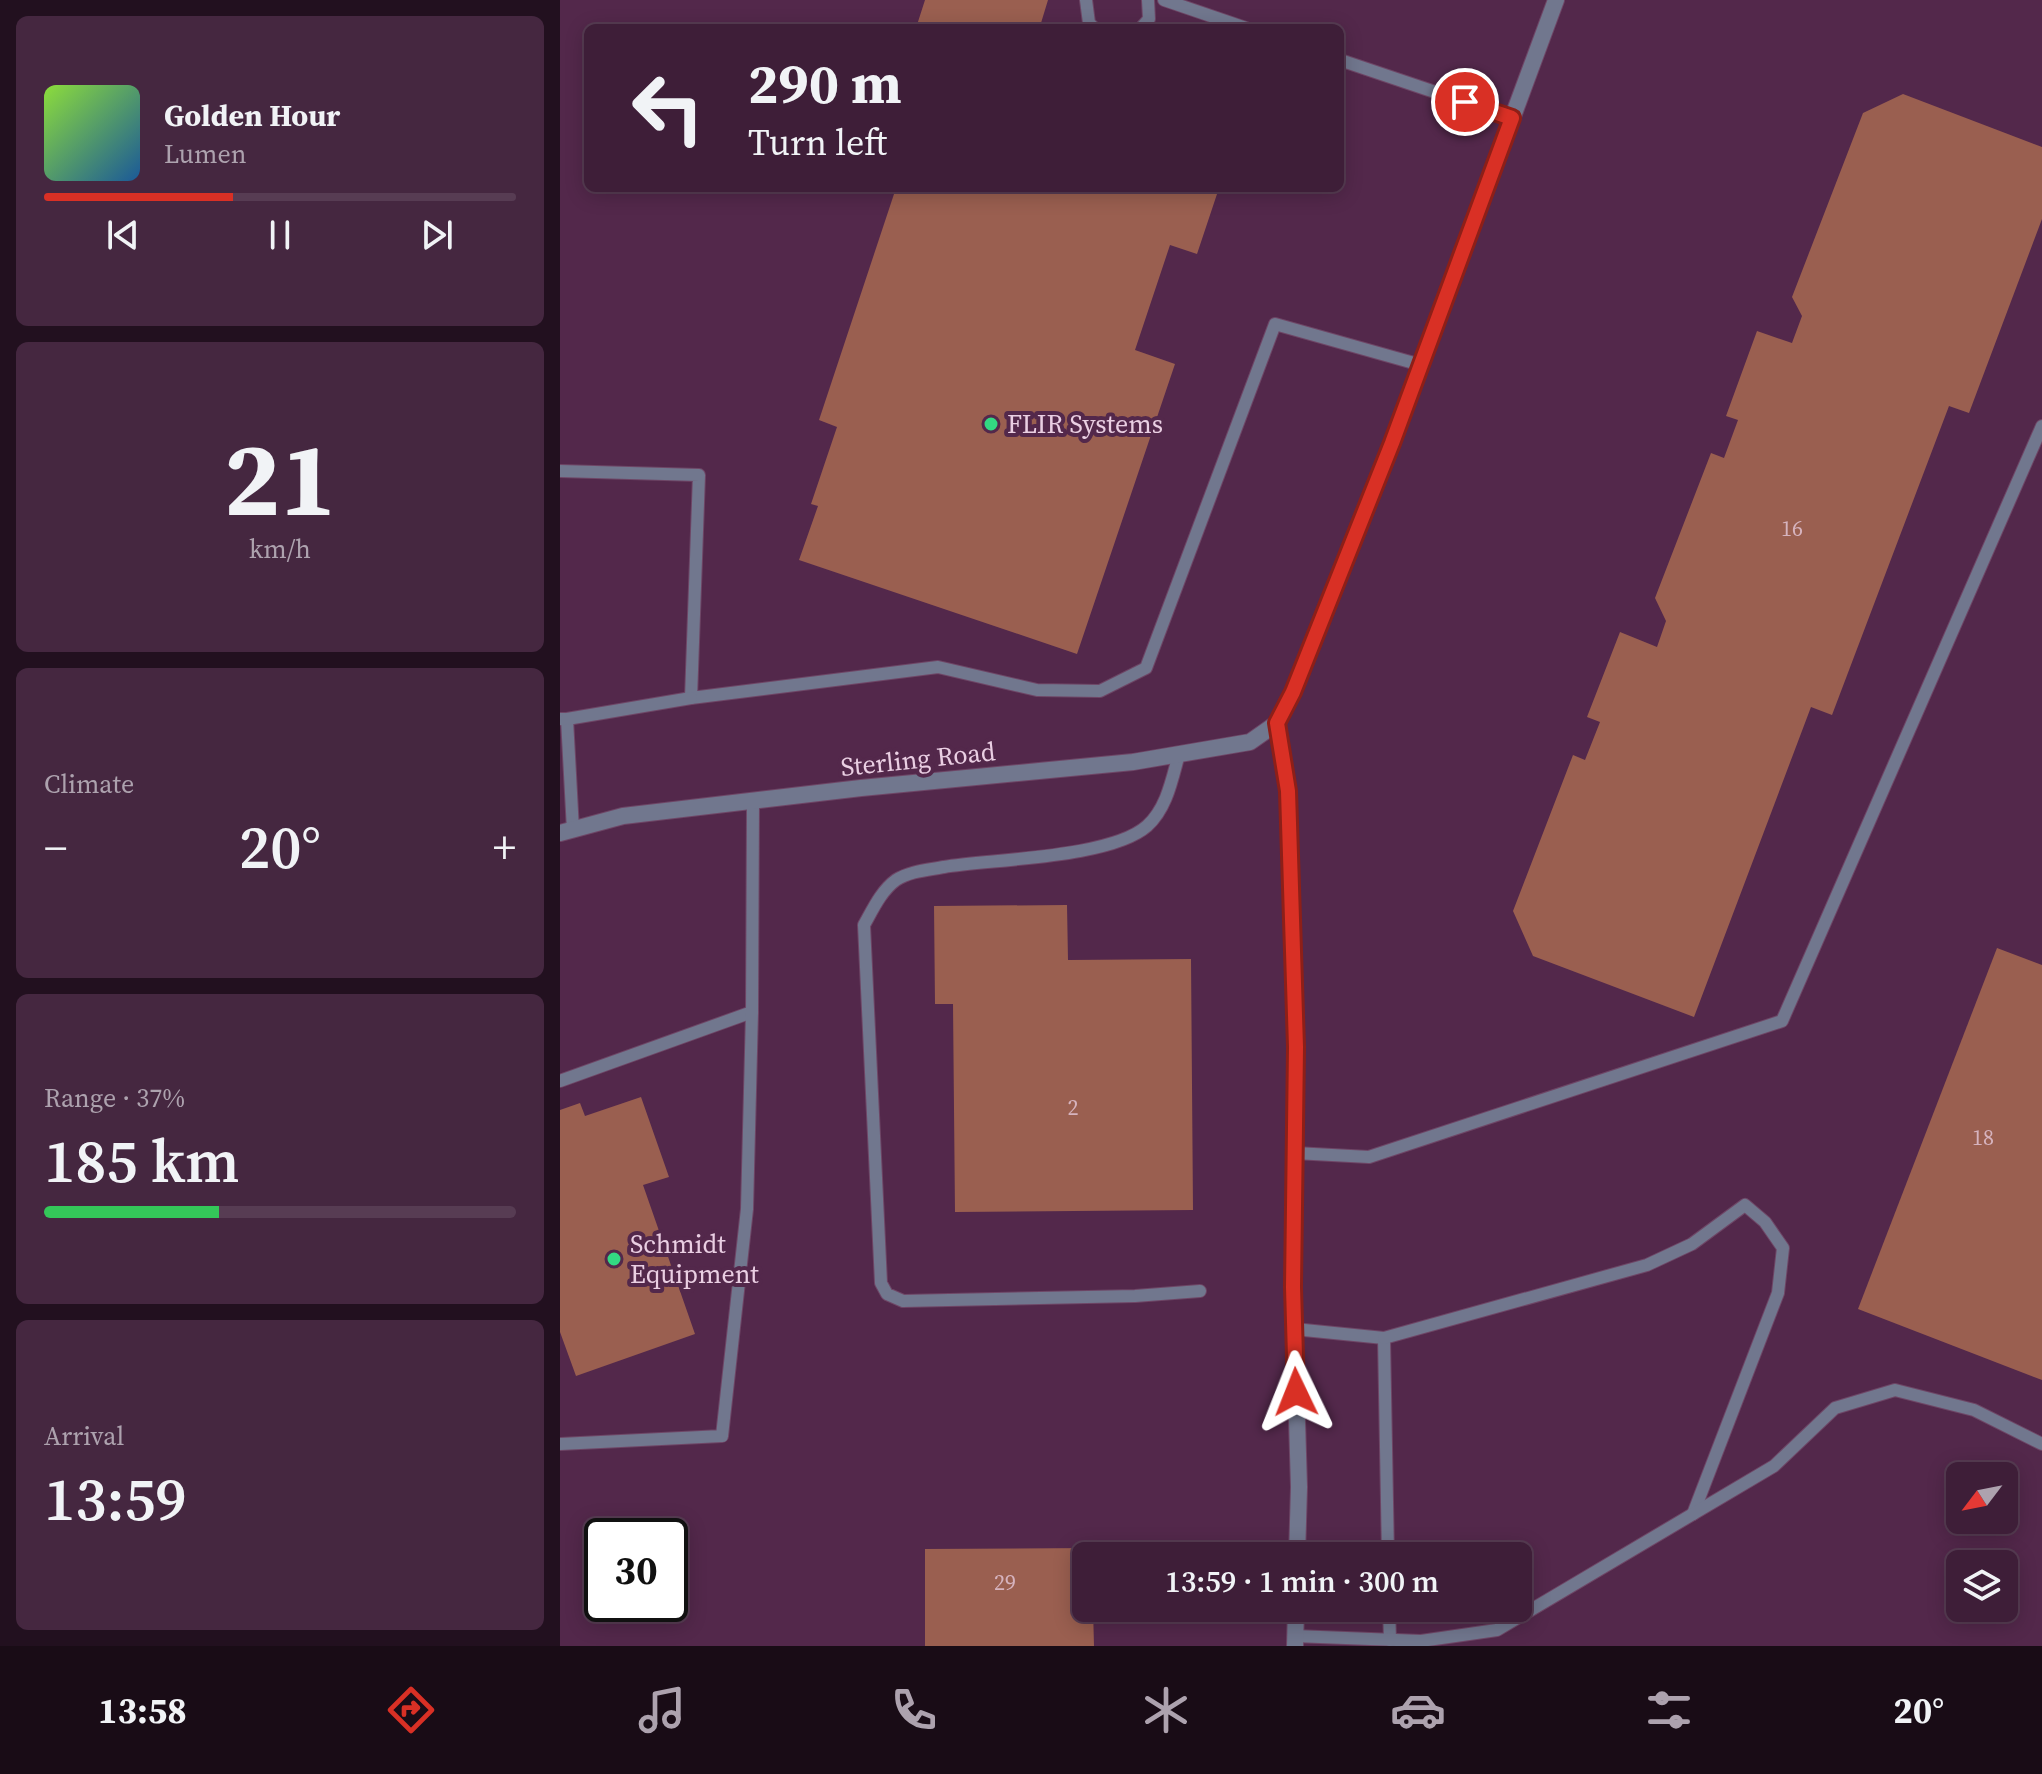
<!DOCTYPE html>
<html lang="en">
<head>
<meta charset="utf-8">
<style>
  :root { --surface:#3e1e38; --page:#452740; --text:#f1f3f6; --muted:#ada2ae; --line:#573c53; --accent:#d93025 }
  body { margin:0; font-family:"Source Serif 4",serif; background:var(--page); color:var(--text); height:100vh; display:flex; flex-direction:column; font-size:30px; white-space:nowrap }
  * { box-sizing:border-box; margin:0 }
  p { font-size:26px; color:var(--muted) }
  .icon { flex:none; width:44px; height:44px; fill:none; stroke:currentColor; stroke-width:2; stroke-linecap:round; stroke-linejoin:round }
  .map { position:relative; flex:1; overflow:hidden }
  .panel { display:flex; flex-direction:column; gap:16px; padding:16px; background:#22101f; width:560px }
  .panel>* { flex:none }
  .guide { position:absolute; left:24px; top:24px; width:760px; height:168px; border-radius:12px; box-shadow:0 4px 20px #0003,0 0 0 2px var(--line); background:#3e1e38; color:var(--text); overflow:hidden }
  .needle { width:52px; rotate:238deg }
  .tools { position:absolute; left:1386px; top:1462px; display:grid; gap:16px }
  .tools a { display:grid; place-items:center; width:72px; height:72px; border-radius:12px; background:var(--surface); box-shadow:0 4px 20px #0003,0 0 0 2px var(--line); font-size:40px }
  .speed { position:absolute; left:24px; top:1518px; display:flex; gap:16px; font-size:40px; font-weight:700; text-align:center }
  .speed>* { display:grid; place-content:center; width:104px; height:104px; border-radius:50%; background:var(--surface); box-shadow:0 4px 20px #0003,0 0 0 2px var(--line); line-height:1 }
  .speed .limit { border:4px solid #111; border-radius:12px; background:#fff; color:#111 }
  .pin { position:absolute; display:grid; place-items:center; width:68px; height:68px; color:#fff; margin:-34px; border:4px solid #fff; border-radius:50%; box-shadow:0 2px 8px #0007 }
  .me { position:absolute; width:88px; margin:-44px; rotate:358deg; stroke-linejoin:round; filter:drop-shadow(0 0 6px #0008) }
  .turn { display:flex; align-items:center; gap:28px; height:168px; padding:0 32px; font-size:36px }
  .turn .icon { width:104px; height:104px; stroke-width:2.5 }
  .turn b { display:block; font-size:56px; line-height:68px }
  .big { font-size:60px; font-weight:600; line-height:1.1 }
  .panel .widget { flex:1; display:flex; flex-direction:column; justify-content:center; gap:12px; min-width:0; padding:0 28px; border-radius:12px; background:var(--page) }
  .panel .dial { align-items:center; gap:0 }
  .dial b { font-size:104px; line-height:1 }
  .song { display:flex; align-items:center; gap:24px }
  .cover { width:96px; height:96px; border-radius:12px; background:linear-gradient(135deg,hsl(90 70% 55%),hsl(210 70% 35%)) }
  .played { height:8px; border-radius:4px; background:linear-gradient(90deg,var(--accent) 40%,var(--line) 40%) }
  .keys { display:flex; justify-content:space-around; direction:ltr }
  .heat { display:flex; justify-content:space-between; align-items:center; font-size:44px; direction:ltr }
  .charge { height:12px; border-radius:6px; background:linear-gradient(90deg,#34c759 37%,var(--line) 0) }
  .trip { position:absolute; left:512px; top:1542px; width:460px; height:80px; border-radius:12px; background:var(--surface); box-shadow:0 4px 20px #0003,0 0 0 2px var(--line); font-weight:600; line-height:80px; text-align:center }
  .menu { display:flex; height:128px; justify-content:space-around; align-items:center; background:#190c16; color:var(--muted) }
  .menu .icon { width:56px; height:56px }
  .menu .active { color:var(--accent) }
  .menu b { font-size:36px; color:var(--text) }
  main { display:flex; flex:1; min-height:0 }
  .map>svg:first-child { display:block }
  .building { fill:#9a5f50 }
  .lines { fill:none; stroke-linecap:round; stroke-linejoin:round }
  .lane-casing { stroke:#6e4666; stroke-width:14 }
  .street-casing { stroke:#6e4666; stroke-width:18 }
  .lane { stroke:#71778e; stroke-width:12 }
  .street { stroke:#71778e; stroke-width:16 }
  .route-casing { stroke:#8d1f18; stroke-width:20 }
  .route { stroke:#d93025; stroke-width:14 }
  .poi-dot { fill:#33d882; stroke:#53284b; stroke-width:3 }
  .labels { text-anchor:middle; stroke-width:8; stroke-linejoin:round; paint-order:stroke }
  .number-label { font-size:22px; fill:#d6b3be }
  .poi-label { font-size:26px; fill:#eacfe3; stroke:#53284b; text-anchor:start }
  .street-label { font-size:26px; fill:#eacfe3; stroke:#53284b }
</style>
</head>
<body>
<main>
<section class="panel">
<div class="widget">
<div class="song"><i class="cover"></i><div><b>Golden Hour</b><p>Lumen</p></div></div>
<div class="played"></div>
<div class="keys"><svg class="icon" aria-label="previous" viewBox="0 0 24 24"><path d="M18 5L8 12l10 7zM5 5v14"/></svg><svg class="icon" aria-label="pause" viewBox="0 0 24 24"><path d="M8 5v14M16 5v14"/></svg><svg class="icon" aria-label="next" viewBox="0 0 24 24"><path d="M6 5l10 7-10 7zM19 5v14"/></svg></div>
</div>
<div class="widget dial"><b>21</b><p>km/h</p></div>
<div class="widget"><p>Climate</p>
<div class="heat"><a>−</a><b class="big">20°</b><a>+</a></div>
</div>
<div class="widget"><p>Range · 37%</p><b class="big">185 km</b><div class="charge"></div></div>
<div class="widget"><p>Arrival</p><b class="big">13:59</b></div>
</section>
<div class="map">
<svg width="1482" height="1646" viewBox="0 0 1482 1646">
  <rect width="100%" height="100%" fill="#53284b"/>
  <g class="building">
    <polygon points="365,0 488,0 481,23 486,24 487,28 356,28"/>
    <polygon points="1343,94 1482,147 1482,219 1409,413 1389,406 1272,715 1251,707 1134,1017 973,956 953,911 1013,755 1025,760 1040,722 1027,717 1060,632 1097,647 1106,621 1095,598 1151,453 1164,458 1178,420 1166,416 1197,331 1232,343 1242,316 1232,297 1303,113"/>
    <polygon points="336,188 659,188 637,254 610,245 575,350 615,364 517,654 239,560 258,506 251,504 277,427 259,420"/>
    <polygon points="507,905 508,960 631,959 633,1210 395,1212 393,1004 375,1004 374,906"/>
    <polygon points="1437,948 1482,965 1482,1380 1298,1309"/>
    <polygon points="81,1097 109,1177 83,1185 135,1334 16,1376 0,1332 0,1110 20,1103 25,1116"/>
    <polygon points="533,1548 533,1556 526,1556 526,1608 533,1608 534,1646 365,1646 365,1549"/>
  </g>
  <g class="lines">
    <g class="lane-casing">
      <g id="lane">
        <polyline points="526,0 529,23 534,28"/>
        <polyline points="604,0 686,28"/>
        <polyline points="581,28 589,19 588,0"/>
        <polyline points="780,60 952,118"/>
        <polyline points="0,471 139,475 131,698 378,667 477,690 540,691 586,668 715,324 861,365"/>
        <polyline points="1,719 7,719 13,830"/>
        <polyline points="7,719 131,698"/>
        <path d="M619,754C612,779 607,808 587,826C551,858 433,859 384,867C368,870 350,871 336,880C321,891 313,909 304,925L321,1283L327,1294L343,1301L575,1296L640,1291"/>
        <polyline points="0,1081 192,1012"/>
        <polyline points="735,1153 809,1157 1222,1021 1482,426"/>
        <polyline points="734,1329 824,1338 828,1556"/>
        <polyline points="824,1338 1087,1265 1132,1244 1185,1205 1205,1222 1223,1248 1218,1293 1133,1514"/>
        <polyline points="0,1444 162,1436 187,1209 192,1012 193,801"/>
        <polyline points="829,1608 830,1640"/>
        <polyline points="735,1636 861,1641 937,1630 1214,1466 1275,1408 1335,1390 1414,1410 1482,1444"/>
      </g>
    </g>
    <g class="street-casing">
      <g id="street">
        <polyline points="0,833 63,816 301,788 573,762 690,742 717,723"/>
        <polyline points="737,1556 739,1487 733,1287 736,1047 728,791 717,723 733,692 832,443 996,0"/>
        <polyline points="735,1646 736,1608"/>
      </g>
    </g>
    <use href="#lane" class="lane"/>
    <use href="#street" class="street"/>
  </g>
  <g class="lines">
    <g class="route-casing">
      <polyline id="route" points="736,1392 733,1287 736,1047 728,791 717,723 733,692 832,443 952,118 905,102"/>
    </g>
    <use href="#route" class="route"/>
  </g>
  <g class="poi-dot">
    <circle cx="431" cy="424" r="8"/>
    <circle cx="54" cy="1259" r="8"/>
  </g>
  <g class="labels">
    <g class="number-label">
      <text x="1232" y="536">16</text>
      <text x="513" y="1115">2</text>
      <text x="1423" y="1145">18</text>
      <text x="445" y="1590">29</text>
    </g>
    <g class="poi-label">
      <text x="447" y="433">FLIR Systems</text>
      <text x="70" y="1253">Schmidt<tspan x="70" dy="30">Equipment</tspan></text>
    </g>
    <g class="street-label">
      <text transform="translate(358 759) rotate(-6)" y="9">Sterling Road</text>
    </g>
  </g>
</svg>
<div class="tools">
<a><svg class="needle" viewBox="-14 -14 28 28"><path d="M0-13l5 13h-10z" fill="#e53935"/><path d="M0 13l5-13h-10z" fill="#ada2ae"/></svg></a>
<a><svg class="icon" aria-label="layers" viewBox="0 0 24 24"><path d="M12 4l9 5-9 5-9-5zM3 14l9 5 9-5"/></svg></a>
</div>
<div class="speed"><div class="limit">30</div></div>
<div class="pin" style="left:905px;top:102px;background:#d93025"><svg class="icon" aria-label="arrive" viewBox="0 0 24 24"><path d="M6 21V4h12l-3 4 3 4H6"/></svg></div>
<svg class="me" style="left:736px;top:1392px" viewBox="-20 -20 40 40"><path d="M0-17L14 15 0 8-14 15z" fill="#d93025" stroke="#fff" stroke-width="4"/></svg>
<div class="trip">13:59 · 1 min · 300 m</div>
<div class="guide">
<div class="turn"><svg class="icon" aria-label="left" viewBox="0 0 24 24"><path d="M17 20v-9H6M10 6l-5 5 5 5"/></svg><div><b>290 m</b>Turn left</div></div>
</div>
</div>
</main>
<nav class="menu">
<b>13:58</b>
<svg class="icon active" aria-label="directions" viewBox="0 0 24 24"><path d="M12 3l9 9-9 9-9-9zM9 14v-3h6M13 9l2 2-2 2"/></svg>
<svg class="icon" aria-label="music" viewBox="0 0 24 24"><path d="M9 18V5l10-2v13"/><circle cx="6" cy="18" r="3"/><circle cx="16" cy="16" r="3"/></svg>
<svg class="icon" aria-label="phone" viewBox="0 0 24 24"><path d="M5 4h4l2 5-3 2q2 4 5 5l2-3 5 2v4C11 20 4 13 5 4z"/></svg>
<svg class="icon" aria-label="climate" viewBox="0 0 24 24"><path d="M12 3v18M4 7l16 10M4 17L20 7"/></svg>
<svg class="icon" aria-label="car" viewBox="0 0 24 24"><path d="M5 17H2v-5l4-1 3-4h7l3 4 3 1v5h-3M9 17h6M6 11h13"/><circle cx="7" cy="17" r="2"/><circle cx="17" cy="17" r="2"/></svg>
<svg class="icon" aria-label="filters" viewBox="0 0 24 24"><path d="M4 7h16M4 17h16"/><circle cx="9" cy="7" r="2"/><circle cx="15" cy="17" r="2"/></svg>
<b>20°</b>
</nav>
</body>
</html>
